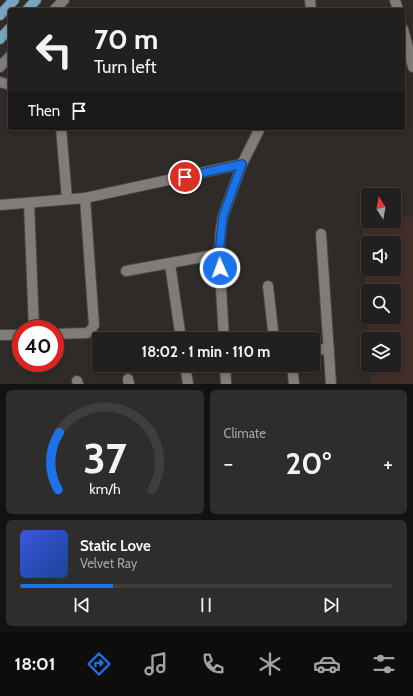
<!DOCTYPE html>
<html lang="en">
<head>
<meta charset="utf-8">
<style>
  :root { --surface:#22201e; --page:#2e2d2b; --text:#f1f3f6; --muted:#a2a3a4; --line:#3f3e3c; --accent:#1a73e8 }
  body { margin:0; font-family:Cabin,sans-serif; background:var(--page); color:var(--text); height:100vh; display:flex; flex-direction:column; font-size:15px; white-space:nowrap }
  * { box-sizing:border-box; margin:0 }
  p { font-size:13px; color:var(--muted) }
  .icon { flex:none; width:22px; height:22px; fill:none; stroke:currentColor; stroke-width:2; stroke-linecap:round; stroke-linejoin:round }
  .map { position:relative; height:384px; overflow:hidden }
  .panel { display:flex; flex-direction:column; gap:6px; padding:6px; background:#131210; flex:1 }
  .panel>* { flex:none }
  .hud { position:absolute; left:8px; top:8px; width:397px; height:122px; border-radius:4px; box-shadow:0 2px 6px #0003,0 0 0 1px var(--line); background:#22201e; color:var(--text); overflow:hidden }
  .needle { width:26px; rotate:349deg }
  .buttons { position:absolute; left:361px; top:188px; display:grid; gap:8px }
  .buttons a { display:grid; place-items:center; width:40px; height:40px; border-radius:4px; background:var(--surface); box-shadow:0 2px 6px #0003,0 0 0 1px var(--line); font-size:20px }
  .speed { position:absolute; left:12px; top:320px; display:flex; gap:8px; font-size:20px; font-weight:700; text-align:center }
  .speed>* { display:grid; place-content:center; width:52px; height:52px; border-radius:50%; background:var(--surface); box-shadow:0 2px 6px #0003,0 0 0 1px var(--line); line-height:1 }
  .speed .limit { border:6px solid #d22; background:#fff; color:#111 }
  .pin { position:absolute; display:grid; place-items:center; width:34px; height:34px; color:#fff; margin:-17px; border:2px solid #fff; border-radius:50%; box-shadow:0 1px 4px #0007 }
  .me { position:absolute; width:44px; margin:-22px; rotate:358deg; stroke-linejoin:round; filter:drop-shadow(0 0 3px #0008) }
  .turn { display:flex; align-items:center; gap:14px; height:84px; padding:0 20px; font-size:18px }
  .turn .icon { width:52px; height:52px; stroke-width:2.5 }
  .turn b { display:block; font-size:28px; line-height:34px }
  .then { display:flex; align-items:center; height:38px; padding:0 20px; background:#0003; gap:8px; font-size:15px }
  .big { font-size:30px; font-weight:800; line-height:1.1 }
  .panel .card { flex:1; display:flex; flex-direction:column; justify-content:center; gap:6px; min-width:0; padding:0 14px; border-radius:6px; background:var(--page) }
  .panel .dial { align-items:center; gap:0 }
  .dial svg { height:104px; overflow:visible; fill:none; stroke:var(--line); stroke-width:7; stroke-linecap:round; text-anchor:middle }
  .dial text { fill:var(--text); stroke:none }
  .song { display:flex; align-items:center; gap:12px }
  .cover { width:48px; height:48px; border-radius:6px; background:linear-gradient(135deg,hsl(230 70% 55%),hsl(220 70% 35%)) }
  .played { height:4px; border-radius:2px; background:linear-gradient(90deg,var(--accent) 25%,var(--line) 25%) }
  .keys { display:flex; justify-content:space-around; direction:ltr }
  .heat { display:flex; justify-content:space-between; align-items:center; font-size:22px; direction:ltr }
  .panel .tiles { flex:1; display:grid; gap:6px; grid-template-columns:1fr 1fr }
  .card:last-child { grid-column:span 2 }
  .trip { position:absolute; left:92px; top:332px; width:228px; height:40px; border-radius:4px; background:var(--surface); box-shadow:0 2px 6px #0003,0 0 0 1px var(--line); font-weight:800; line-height:40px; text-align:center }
  .menu { display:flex; height:64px; justify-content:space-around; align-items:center; background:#0e0d0c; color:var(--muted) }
  .menu .icon { width:28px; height:28px }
  .menu .selected { color:var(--accent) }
  .menu b { font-size:18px; color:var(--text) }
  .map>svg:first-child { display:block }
  .education { fill:#412e28; fill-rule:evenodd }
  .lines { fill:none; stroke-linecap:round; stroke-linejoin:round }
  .minor-casing { stroke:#4b4846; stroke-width:12 }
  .major-casing { stroke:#4b4846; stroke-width:12 }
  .minor { stroke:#807c79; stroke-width:10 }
  .major { stroke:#79a5c0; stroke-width:10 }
  .route-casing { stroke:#114b97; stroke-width:10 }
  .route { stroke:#1a73e8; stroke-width:7 }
</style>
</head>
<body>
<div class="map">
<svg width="413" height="384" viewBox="0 0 413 384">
  <rect width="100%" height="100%" fill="#2e2b28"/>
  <path class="education" d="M361,204L368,205V221H394V212L413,217V384H371L370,365H394V339H368ZM368,243H394V269H368ZM368,291H394V317H368Z"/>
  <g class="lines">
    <g class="minor-casing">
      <g id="minor">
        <polyline points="310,0 311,10"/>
        <polyline points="395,0 398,10"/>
        <polyline points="54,10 64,0"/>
        <polyline points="403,29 413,67"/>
        <polyline points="0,67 10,56"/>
        <polyline points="0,82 10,85"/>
        <polyline points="61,128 67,199"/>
        <polyline points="29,203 34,329"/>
        <polyline points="0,205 85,198 242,164"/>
        <polyline points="321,234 331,384"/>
        <polyline points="170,264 181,339"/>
        <polyline points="126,271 219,254"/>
        <polyline points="268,286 274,339"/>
        <polyline points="55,334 87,333 91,330 94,325 85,198"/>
        <polyline points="0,335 21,335"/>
        <polyline points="224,339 219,254 221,229 223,216 242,164 260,128"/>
        <polyline points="313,350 329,349"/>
        <polyline points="185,365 188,384"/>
        <polyline points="225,365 226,384"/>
        <polyline points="292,365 294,384"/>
        <polyline points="128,379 129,384"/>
        <polyline points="77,381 78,384"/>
      </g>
    </g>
    <g class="major-casing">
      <g id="major">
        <polyline points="27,10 36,0"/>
        <polyline points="0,15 14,0"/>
        <polyline points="0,39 10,28"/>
      </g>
    </g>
    <use href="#minor" class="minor"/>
    <use href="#major" class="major"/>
  </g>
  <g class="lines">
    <g class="route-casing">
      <polyline id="route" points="185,177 242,164 223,216 219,254 220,268"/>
    </g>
    <use href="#route" class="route"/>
  </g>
</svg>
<div class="buttons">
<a><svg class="needle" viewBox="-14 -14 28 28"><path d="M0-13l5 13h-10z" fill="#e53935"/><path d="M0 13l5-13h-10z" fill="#a2a3a4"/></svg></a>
<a><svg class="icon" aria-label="sound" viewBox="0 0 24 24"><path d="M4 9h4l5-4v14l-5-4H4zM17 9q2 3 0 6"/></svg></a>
<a><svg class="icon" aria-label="search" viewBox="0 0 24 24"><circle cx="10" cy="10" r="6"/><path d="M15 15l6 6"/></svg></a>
<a><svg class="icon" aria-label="layers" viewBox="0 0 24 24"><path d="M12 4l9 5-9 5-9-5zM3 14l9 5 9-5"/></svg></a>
</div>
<div class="speed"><div class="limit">40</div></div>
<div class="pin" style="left:185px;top:177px;background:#d93025"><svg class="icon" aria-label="arrive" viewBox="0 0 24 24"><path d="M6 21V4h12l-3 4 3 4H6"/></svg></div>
<svg class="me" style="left:220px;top:268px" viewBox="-20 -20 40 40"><circle r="17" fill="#1a73e8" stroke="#fff" stroke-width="3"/><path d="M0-11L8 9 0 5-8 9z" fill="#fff"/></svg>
<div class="trip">18:02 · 1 min · 110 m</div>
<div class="hud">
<div class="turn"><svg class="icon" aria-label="left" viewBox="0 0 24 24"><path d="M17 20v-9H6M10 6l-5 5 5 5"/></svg><div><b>70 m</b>Turn left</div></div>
<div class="then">Then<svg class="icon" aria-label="arrive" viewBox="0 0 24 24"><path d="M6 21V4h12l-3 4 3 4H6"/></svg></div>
</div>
</div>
<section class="panel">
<div class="tiles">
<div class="card dial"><svg viewBox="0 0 100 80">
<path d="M14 69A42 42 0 1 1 86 69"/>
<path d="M14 69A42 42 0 0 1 15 25" stroke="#1a73e8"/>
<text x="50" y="56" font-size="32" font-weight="700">37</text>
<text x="50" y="72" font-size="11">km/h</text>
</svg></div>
<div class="card"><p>Climate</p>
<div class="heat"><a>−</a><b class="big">20°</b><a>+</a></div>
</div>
<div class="card">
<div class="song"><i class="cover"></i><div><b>Static Love</b><p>Velvet Ray</p></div></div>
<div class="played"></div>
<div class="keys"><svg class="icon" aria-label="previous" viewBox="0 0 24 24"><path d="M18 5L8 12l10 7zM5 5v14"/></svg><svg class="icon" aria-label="pause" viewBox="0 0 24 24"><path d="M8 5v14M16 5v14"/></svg><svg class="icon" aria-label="next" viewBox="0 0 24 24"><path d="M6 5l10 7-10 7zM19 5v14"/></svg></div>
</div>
</div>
</section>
<nav class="menu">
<b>18:01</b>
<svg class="icon selected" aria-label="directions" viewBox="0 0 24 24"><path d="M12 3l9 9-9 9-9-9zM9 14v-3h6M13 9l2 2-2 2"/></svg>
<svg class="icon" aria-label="music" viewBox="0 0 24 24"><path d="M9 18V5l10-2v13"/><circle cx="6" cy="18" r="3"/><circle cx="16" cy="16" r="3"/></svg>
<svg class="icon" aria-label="phone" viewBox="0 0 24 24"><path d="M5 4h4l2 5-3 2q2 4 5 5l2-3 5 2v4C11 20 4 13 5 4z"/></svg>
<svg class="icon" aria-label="climate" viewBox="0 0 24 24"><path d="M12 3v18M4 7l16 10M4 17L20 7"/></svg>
<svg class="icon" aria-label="car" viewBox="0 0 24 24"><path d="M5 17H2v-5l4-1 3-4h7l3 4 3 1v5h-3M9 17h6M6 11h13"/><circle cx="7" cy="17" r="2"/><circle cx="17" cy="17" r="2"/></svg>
<svg class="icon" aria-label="filters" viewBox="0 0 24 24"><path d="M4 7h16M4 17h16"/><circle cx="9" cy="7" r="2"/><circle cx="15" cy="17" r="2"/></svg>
</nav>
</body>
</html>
